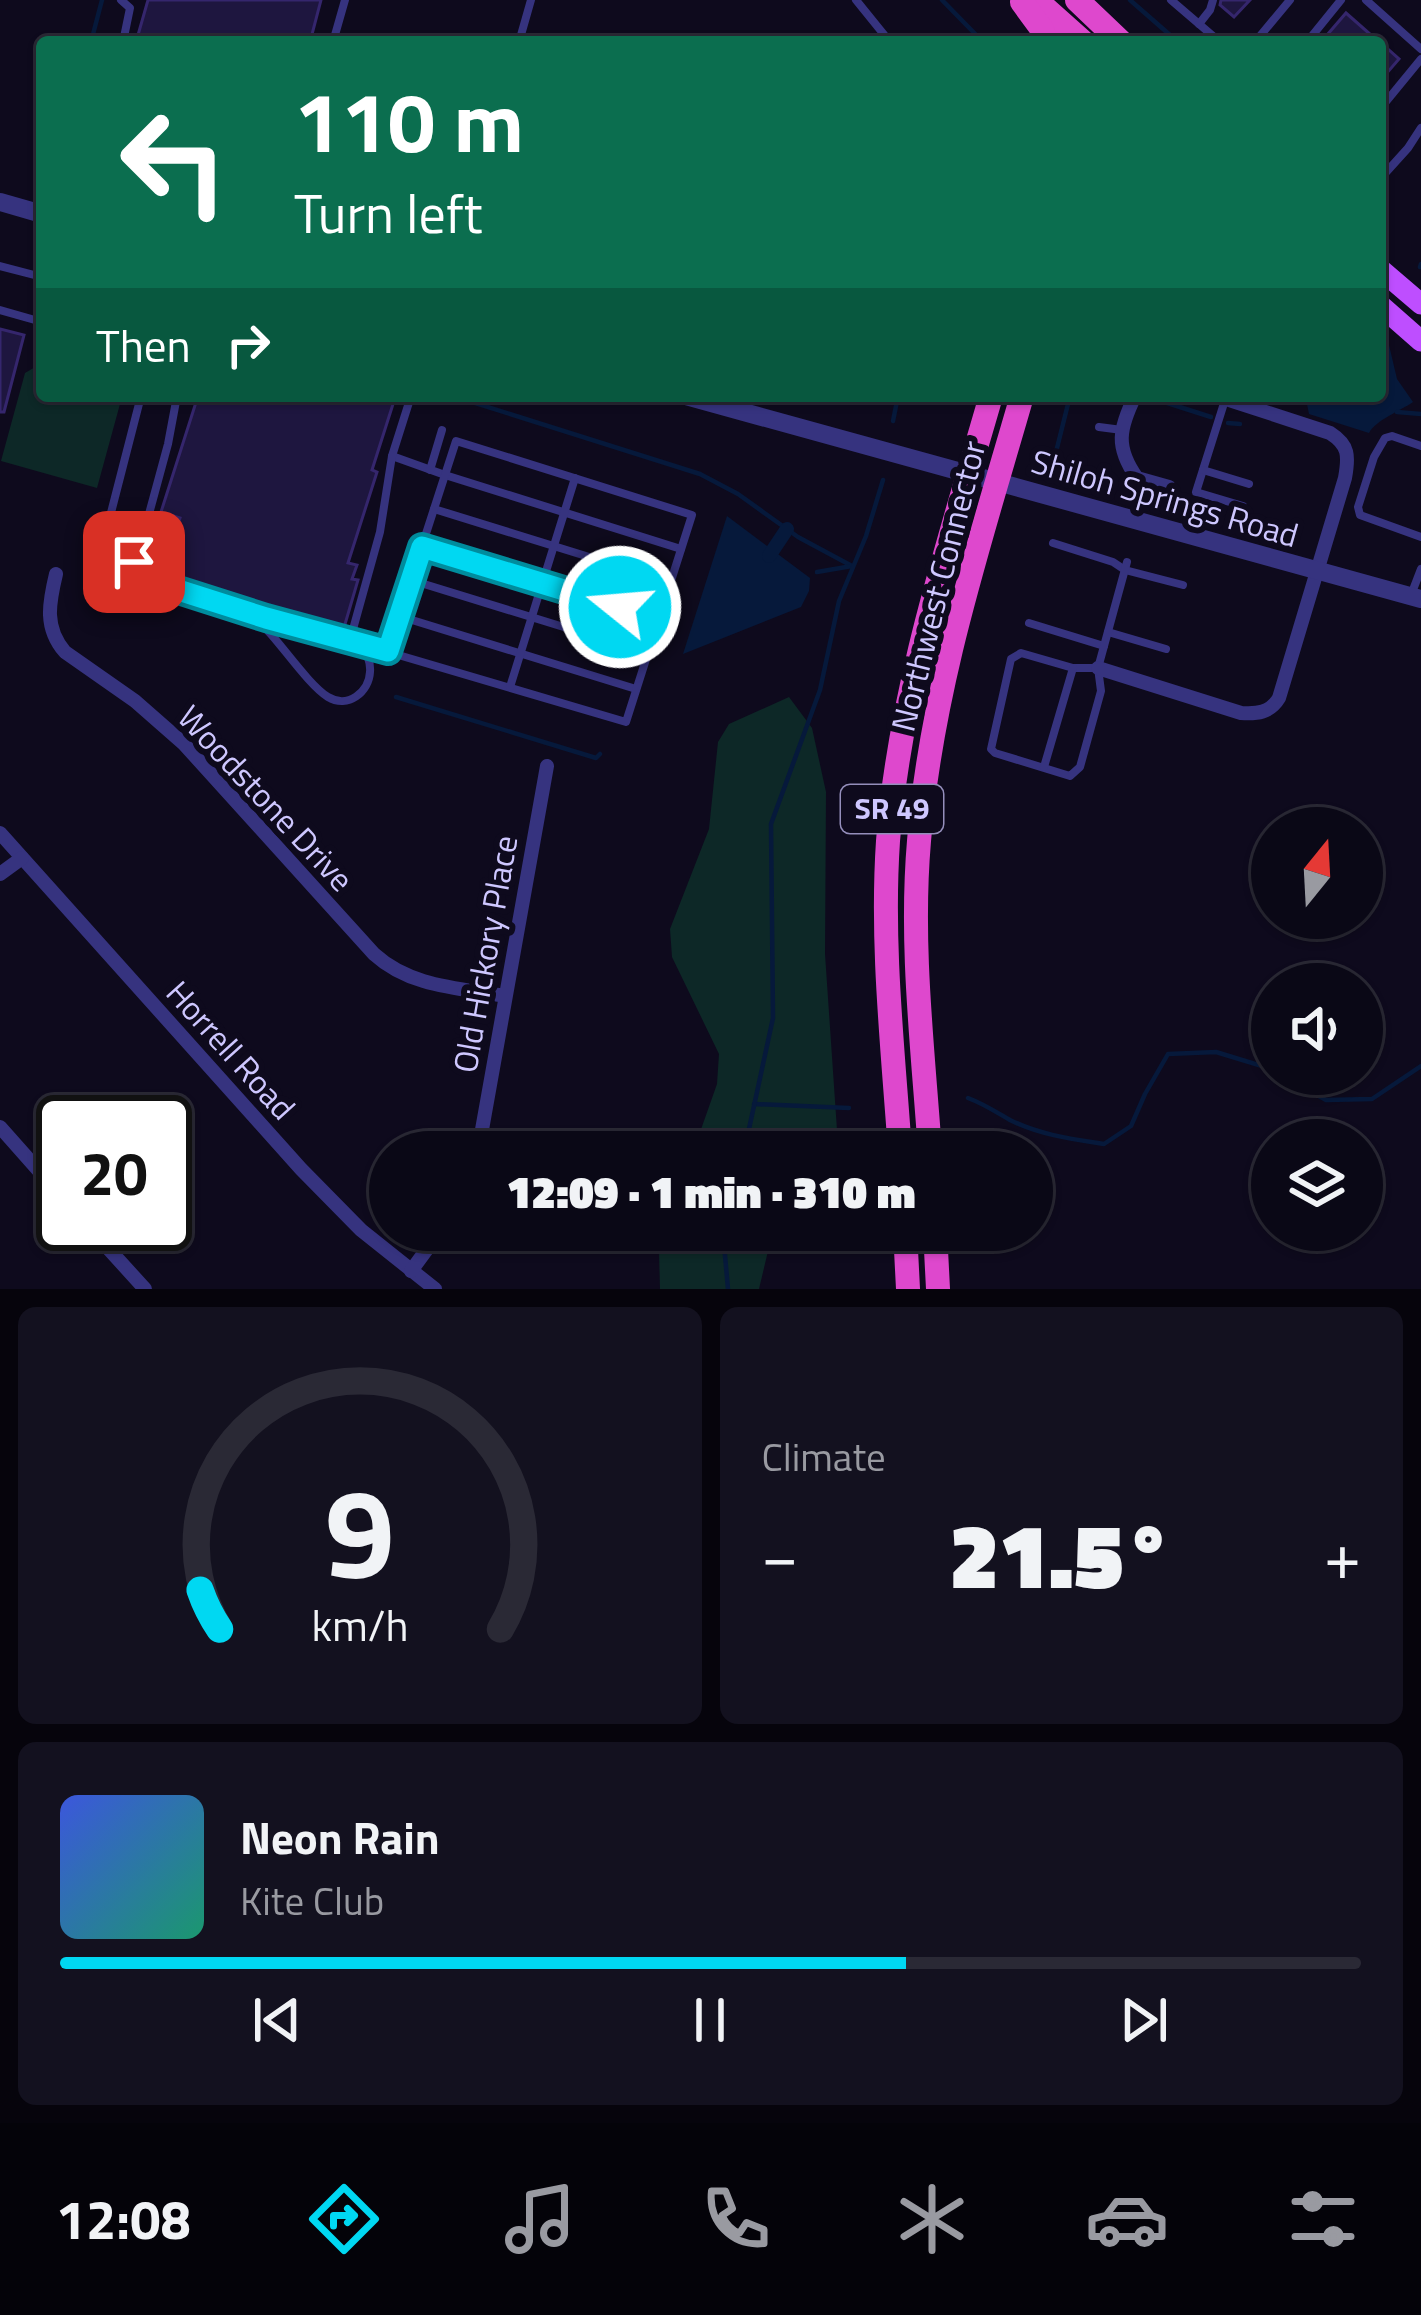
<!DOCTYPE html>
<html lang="en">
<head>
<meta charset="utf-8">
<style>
  :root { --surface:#0a0816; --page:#13111f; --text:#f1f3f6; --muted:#999aa1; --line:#2a2935; --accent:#00d8f2 }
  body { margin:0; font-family:"Titillium Web",sans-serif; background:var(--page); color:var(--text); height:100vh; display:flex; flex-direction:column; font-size:45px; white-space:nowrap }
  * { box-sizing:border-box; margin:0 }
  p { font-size:39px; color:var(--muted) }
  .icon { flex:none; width:66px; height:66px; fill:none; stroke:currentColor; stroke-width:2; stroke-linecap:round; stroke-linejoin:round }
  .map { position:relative; height:1289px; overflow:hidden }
  .side { display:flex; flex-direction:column; gap:18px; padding:18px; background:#06040c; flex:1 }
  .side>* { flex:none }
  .guide { position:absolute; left:36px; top:36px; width:1350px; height:366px; border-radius:12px; box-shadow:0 3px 9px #0004,0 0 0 3px var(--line); background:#0b6e4f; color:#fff; overflow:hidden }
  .needle { width:78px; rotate:18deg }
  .buttons { position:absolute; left:1251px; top:807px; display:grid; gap:24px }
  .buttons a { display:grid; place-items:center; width:132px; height:132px; border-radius:50%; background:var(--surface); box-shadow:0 3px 9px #0004,0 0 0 3px var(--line); font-size:60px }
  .speed { position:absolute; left:36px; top:1095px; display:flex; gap:24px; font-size:60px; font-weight:700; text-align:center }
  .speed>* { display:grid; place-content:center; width:156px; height:156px; border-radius:50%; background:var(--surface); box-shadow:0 3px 9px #0004,0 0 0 3px var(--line); line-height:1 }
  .speed .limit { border:6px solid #111; border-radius:18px; background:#fff; color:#111 }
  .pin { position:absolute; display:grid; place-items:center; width:102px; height:102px; color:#fff; margin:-51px; border-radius:24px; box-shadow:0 6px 18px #0006 }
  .me { position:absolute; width:132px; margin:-66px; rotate:287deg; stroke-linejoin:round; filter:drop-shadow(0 0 9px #0008) }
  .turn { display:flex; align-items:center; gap:42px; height:252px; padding:0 60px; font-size:54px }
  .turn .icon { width:156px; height:156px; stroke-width:2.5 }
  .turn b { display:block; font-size:84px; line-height:102px }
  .then { display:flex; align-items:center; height:114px; padding:0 60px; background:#0003; gap:24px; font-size:45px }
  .big { font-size:90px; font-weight:800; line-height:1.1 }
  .side .widget { flex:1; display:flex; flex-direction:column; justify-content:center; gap:18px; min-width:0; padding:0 42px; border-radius:18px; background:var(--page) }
  .side .dial { align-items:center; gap:0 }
  .dial svg { height:312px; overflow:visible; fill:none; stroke:var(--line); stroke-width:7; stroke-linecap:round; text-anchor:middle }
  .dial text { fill:var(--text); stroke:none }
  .song { display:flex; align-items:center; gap:36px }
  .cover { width:144px; height:144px; border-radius:18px; background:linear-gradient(135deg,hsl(230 70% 55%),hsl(160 70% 35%)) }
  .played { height:12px; border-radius:6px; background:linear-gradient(90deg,var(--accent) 65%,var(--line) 65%) }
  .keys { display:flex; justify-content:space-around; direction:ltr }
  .heat { display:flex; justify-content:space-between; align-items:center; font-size:66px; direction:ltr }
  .side .tiles { flex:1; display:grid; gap:18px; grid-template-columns:1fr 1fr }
  .widget:last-child { grid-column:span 2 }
  .trip { position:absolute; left:369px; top:1131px; width:684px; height:120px; border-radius:60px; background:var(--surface); box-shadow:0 3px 9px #0004,0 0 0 3px var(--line); font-weight:800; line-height:120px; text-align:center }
  .menu { display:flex; height:192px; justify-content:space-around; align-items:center; background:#040309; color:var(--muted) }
  .menu .icon { width:84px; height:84px }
  .menu .on { color:var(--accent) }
  .menu b { font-size:54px; color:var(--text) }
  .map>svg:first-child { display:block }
  .green { fill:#0d2827 }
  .water { fill:#06193b }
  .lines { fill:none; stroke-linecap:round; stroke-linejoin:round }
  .stream { stroke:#06193b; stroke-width:4.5 }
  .canal { stroke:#06193b; stroke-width:14 }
  .building { fill:#1e163f; stroke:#35266d; stroke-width:3 }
  .service { stroke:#36337f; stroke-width:8 }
  .minor { stroke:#36337f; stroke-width:14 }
  .tertiary { stroke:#36337f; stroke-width:18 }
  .primary { stroke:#be4eff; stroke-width:21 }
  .trunk { stroke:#de48cd; stroke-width:24 }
  .route-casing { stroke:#008c9d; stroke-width:30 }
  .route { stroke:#00d8f2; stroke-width:21 }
  .labels { text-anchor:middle; stroke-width:12; stroke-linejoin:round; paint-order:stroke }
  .shield { fill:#0e0a1d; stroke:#948ebb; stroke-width:3 }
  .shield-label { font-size:30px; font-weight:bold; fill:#cec7ff }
  .street-label { font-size:33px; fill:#cec7ff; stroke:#0e0a1d }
</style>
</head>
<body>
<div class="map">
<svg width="1421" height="1289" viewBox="0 0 1421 1289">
  <rect width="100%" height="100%" fill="#0e0a1d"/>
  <g class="green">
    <polygon points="42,363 42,396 119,396 120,404 97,488 1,461 25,373"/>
    <polygon points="789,697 812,728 826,792 825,954 837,1130 778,1137 773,1152 693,1152 717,1084 719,1054 672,957 670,929 709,829 718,742 729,724"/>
    <polygon points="666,1230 773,1230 759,1289 660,1289 659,1251"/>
  </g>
  <g class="water">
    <path d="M1380,340L1389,345L1397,379L1413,402C1400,411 1376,420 1369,433L1309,414L1307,404L1314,396H1380Z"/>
    <polygon points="727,516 810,578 809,591 801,607 683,654"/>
  </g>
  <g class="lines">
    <g class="stream">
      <polyline points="942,0 983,42"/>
      <polyline points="1130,0 1178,42"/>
      <polyline points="91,42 102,0"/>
      <polyline points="1420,267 1421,264"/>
      <polyline points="453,396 700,474 738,494 798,537 852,566"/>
      <polyline points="1158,400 1211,417"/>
      <polyline points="1397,412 1421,414"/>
      <polyline points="893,421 898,396"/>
      <polyline points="1228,423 1240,424"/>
      <polyline points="1056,452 1070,396"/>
      <polyline points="817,572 852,566"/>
      <polyline points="396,697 596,758 600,754"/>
      <polyline points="1280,1074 1326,1100 1372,1099 1421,1066"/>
      <path d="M968,1098C984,1104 996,1112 1010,1120C1040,1135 1072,1139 1104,1144L1131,1126L1145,1094L1168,1054L1216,1052L1272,1069"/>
      <polyline points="754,1104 849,1108"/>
      <polyline points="744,1152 773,1018 771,824 820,690 839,601 866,536 883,480"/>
      <polyline points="727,1230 724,1244 728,1289"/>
    </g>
    <polyline class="canal" points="769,556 787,529"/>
  </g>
  <g class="building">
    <polygon points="148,0 321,0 310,42 136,42"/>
    <polygon points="1221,0 1250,0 1234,17 1220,5"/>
    <polygon points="1346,13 1379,42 1321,42"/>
    <polygon points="1380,42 1399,59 1380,81"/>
    <polygon points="0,329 24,335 4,412 0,412"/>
    <polygon points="198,396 378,396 394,401 372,470 377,472 348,563 357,565 352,579 358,580 343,631 172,577 183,540 174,537 180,518 161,512"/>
  </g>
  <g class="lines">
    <g class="service">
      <polyline points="121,0 130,8 123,42"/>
      <polyline points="856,0 890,42"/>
      <polyline points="1171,0 1220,42"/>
      <polyline points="1366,0 1421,49"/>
      <polyline points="1199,24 1210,10 1213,0"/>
      <polyline points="333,42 345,0"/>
      <polyline points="519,42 531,0"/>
      <polyline points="1255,42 1290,0"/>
      <polyline points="1307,42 1341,0"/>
      <polyline points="1380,109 1421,59"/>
      <polyline points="1380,179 1408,148 1421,128"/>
      <polyline points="0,266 42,277"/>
      <polyline points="0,310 42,322"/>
      <path d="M177,396L168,444L134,569L150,581L265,618L361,644C366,653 371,661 370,672C369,692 348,709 328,697C310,686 284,648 268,631L265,618"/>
      <polyline points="1225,400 1196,492 1243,506"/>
      <polyline points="1099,427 1122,430"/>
      <polyline points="1421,446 1392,436 1385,438 1374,457 1358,507 1360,515 1421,537"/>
      <polyline points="392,456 445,475 681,549"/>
      <polyline points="430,470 442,430"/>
      <polyline points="1203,470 1249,484"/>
      <polyline points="434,509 670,582"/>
      <polyline points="105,536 141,396"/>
      <polyline points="1053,543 1113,562 1125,570 1183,585"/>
      <polyline points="422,546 659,619"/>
      <polyline points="411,580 648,653"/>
      <polyline points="1411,595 1421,569"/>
      <polyline points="399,616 636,689"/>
      <polyline points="1029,623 1104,646"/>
      <polyline points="1108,632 1166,649"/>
      <polyline points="350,640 380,532 392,456 411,396"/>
      <polyline points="361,644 626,722 692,515 456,441 388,651"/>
      <polyline points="1096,668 1073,668 1021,653 1011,659 991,749 995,753 1070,776 1080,767 1101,691 1098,668 1127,562"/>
      <polyline points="510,687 575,478"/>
      <polyline points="1044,767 1073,668"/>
    </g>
    <g class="minor">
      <path d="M1135,396C1119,429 1115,447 1137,478L1169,487"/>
      <path d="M56,574C49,603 44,628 65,652L135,701L184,744L374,954C410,987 459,988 505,996"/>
      <path d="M1098,668L1241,713C1257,714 1270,713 1279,698L1345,478C1349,456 1349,445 1330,433L1217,396"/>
      <polyline points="0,833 301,1169 361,1230 435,1289"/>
      <polyline points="0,874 22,858"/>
      <polyline points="0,1127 63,1198"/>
      <polyline points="478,1152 547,766"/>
      <polyline points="86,1224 145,1289"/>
      <polyline points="411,1271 441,1230"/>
    </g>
    <g class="tertiary">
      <polyline points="0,202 42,214"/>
      <polyline points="686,396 1421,599"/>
    </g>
    <g class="primary">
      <polyline points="1380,269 1421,304"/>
      <polyline points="1380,305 1421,341"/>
    </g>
    <g class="trunk">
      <polyline points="1036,0 1083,42"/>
      <polyline points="1077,0 1121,42"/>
      <polyline points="1022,2 1041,28 1047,42"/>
      <path d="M900,1152C893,1049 881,945 888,841C900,689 949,542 991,396"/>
      <path d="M930,1152C923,1049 910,945 919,841C931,689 980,542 1022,396"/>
      <polyline points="905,1230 908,1289"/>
      <polyline points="935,1230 938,1289"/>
    </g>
  </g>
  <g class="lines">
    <g class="route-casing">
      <polyline id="route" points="134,562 137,574 150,581 266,618 388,651 422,547 620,607"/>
    </g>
    <use href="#route" class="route"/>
  </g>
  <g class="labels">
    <rect class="shield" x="841" y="785" width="102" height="48" rx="9"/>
    <g class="shield-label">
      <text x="892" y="819">SR 49</text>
    </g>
    <g class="street-label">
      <text transform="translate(1165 498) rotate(16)" y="12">Shiloh Springs Road</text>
      <text transform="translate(938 586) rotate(-76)" y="12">Northwest Connector</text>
      <text transform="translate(266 798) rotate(47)" y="12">Woodstone Drive</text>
      <text transform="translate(485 954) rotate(-80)" y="12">Old Hickory Place</text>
      <text transform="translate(231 1050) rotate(48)" y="12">Horrell Road</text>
    </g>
  </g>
</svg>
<div class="buttons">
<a><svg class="needle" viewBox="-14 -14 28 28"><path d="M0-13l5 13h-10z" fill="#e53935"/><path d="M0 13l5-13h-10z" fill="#999aa1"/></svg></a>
<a><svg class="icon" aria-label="sound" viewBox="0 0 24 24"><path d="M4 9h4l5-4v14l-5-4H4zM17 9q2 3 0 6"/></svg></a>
<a><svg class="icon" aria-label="layers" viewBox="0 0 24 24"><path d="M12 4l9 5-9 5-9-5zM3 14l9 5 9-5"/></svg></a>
</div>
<div class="speed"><div class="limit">20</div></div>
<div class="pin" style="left:134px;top:562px;background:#d93025"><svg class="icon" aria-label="arrive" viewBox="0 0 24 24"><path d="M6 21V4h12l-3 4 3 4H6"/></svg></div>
<svg class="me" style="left:620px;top:607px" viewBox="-20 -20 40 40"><circle r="17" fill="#00d8f2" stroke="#fff" stroke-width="3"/><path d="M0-11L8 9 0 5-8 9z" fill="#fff"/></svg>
<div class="trip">12:09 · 1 min · 310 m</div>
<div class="guide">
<div class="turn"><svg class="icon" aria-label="left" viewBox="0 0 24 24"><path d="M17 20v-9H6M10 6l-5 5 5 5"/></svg><div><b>110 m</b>Turn left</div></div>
<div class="then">Then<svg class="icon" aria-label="right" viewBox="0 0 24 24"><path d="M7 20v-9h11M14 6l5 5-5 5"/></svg></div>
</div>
</div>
<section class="side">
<div class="tiles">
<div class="widget dial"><svg viewBox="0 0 100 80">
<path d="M14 69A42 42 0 1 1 86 69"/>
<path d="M14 69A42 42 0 0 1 9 59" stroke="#00d8f2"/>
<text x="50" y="56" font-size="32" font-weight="700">9</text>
<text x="50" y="72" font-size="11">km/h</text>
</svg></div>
<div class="widget"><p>Climate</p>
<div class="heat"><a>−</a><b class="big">21.5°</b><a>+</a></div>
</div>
<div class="widget">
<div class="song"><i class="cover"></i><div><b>Neon Rain</b><p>Kite Club</p></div></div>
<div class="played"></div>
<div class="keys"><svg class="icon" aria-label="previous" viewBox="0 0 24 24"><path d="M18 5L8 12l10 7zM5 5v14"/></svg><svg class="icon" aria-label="pause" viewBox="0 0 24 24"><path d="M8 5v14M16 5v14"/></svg><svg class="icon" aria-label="next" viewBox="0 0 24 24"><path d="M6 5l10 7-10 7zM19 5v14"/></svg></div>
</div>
</div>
</section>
<nav class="menu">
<b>12:08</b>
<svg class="icon on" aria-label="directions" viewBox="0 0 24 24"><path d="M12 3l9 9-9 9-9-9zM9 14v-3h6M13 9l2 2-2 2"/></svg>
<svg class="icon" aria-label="music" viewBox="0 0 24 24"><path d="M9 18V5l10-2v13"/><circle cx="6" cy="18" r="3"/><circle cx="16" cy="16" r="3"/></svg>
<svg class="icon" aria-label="phone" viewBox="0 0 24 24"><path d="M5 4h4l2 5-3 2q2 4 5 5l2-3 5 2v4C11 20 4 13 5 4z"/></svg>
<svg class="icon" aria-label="climate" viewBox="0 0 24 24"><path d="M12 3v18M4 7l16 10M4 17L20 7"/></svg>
<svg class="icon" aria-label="car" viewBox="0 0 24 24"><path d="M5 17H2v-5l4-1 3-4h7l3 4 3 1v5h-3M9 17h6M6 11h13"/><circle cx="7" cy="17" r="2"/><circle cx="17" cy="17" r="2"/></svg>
<svg class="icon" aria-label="filters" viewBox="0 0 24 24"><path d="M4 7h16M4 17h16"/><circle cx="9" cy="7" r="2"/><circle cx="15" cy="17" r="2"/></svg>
</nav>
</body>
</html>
